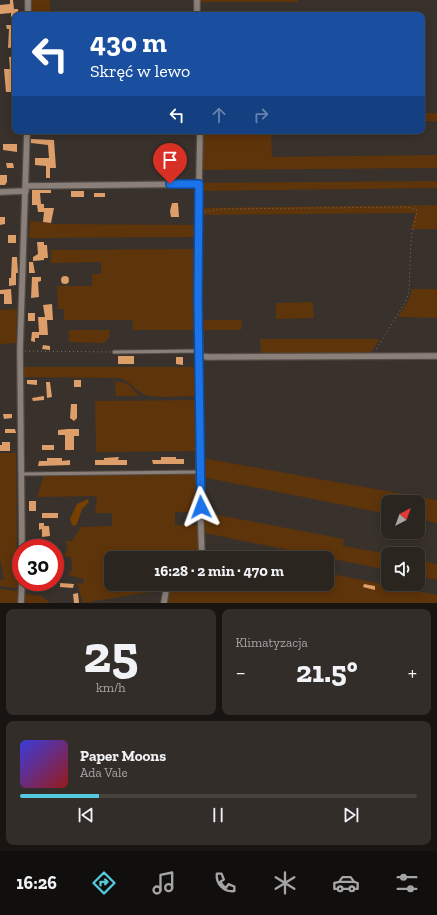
<!DOCTYPE html>
<html lang="pl">
<head>
<meta charset="utf-8">
<style>
  :root { --surface:#2b2520; --page:#332d29; --text:#f1f3f6; --muted:#a6a5a5; --line:#47423e; --accent:#54cade }
  body { margin:0; font-family:"Zilla Slab",serif; background:var(--page); color:var(--text); height:100vh; display:flex; flex-direction:column; font-size:15px; white-space:nowrap }
  * { box-sizing:border-box; margin:0 }
  p { font-size:13px; color:var(--muted) }
  .icon { flex:none; width:22px; height:22px; fill:none; stroke:currentColor; stroke-width:2; stroke-linecap:round; stroke-linejoin:round }
  .map { position:relative; height:603px; overflow:hidden }
  .side { display:flex; flex-direction:column; gap:6px; padding:6px; background:#181412; flex:1 }
  .side>* { flex:none }
  .hud { position:absolute; left:12px; top:12px; width:413px; height:122px; border-radius:8px; box-shadow:0 2px 10px #0003,0 0 0 1px var(--line); background:#1a4fa0; color:#fff; overflow:hidden }
  .needle { width:26px; rotate:41deg }
  .tools { position:absolute; left:381px; top:495px; display:grid; gap:8px }
  .tools a { display:grid; place-items:center; width:44px; height:44px; border-radius:8px; background:var(--surface); box-shadow:0 2px 10px #0003,0 0 0 1px var(--line); font-size:20px }
  .speed { position:absolute; left:12px; top:539px; display:flex; gap:8px; font-size:20px; font-weight:700; text-align:center }
  .speed>* { display:grid; place-content:center; width:52px; height:52px; border-radius:50%; background:var(--surface); box-shadow:0 2px 10px #0003,0 0 0 1px var(--line); line-height:1 }
  .speed .limit { border:6px solid #d22; background:#fff; color:#111 }
  .pin { position:absolute; display:grid; place-items:center; width:34px; height:34px; color:#fff; margin:-41px -17px; border-radius:50% 50% 50% 0; rotate:-45deg; box-shadow:0 0 4px #0007 }
  .pin .icon { rotate:45deg }
  .me { position:absolute; width:44px; margin:-22px; rotate:357deg; stroke-linejoin:round; filter:drop-shadow(0 0 3px #0008) }
  .turn { display:flex; align-items:center; gap:14px; height:84px; padding:0 12px; font-size:18px }
  .turn .icon { width:52px; height:52px; stroke-width:2.5 }
  .turn b { display:block; font-size:28px; line-height:34px }
  .lanes { display:flex; align-items:center; height:38px; padding:0 12px; background:#0003; justify-content:center; gap:20px; direction:ltr }
  .lanes .off { opacity:.35 }
  .big { font-size:30px; font-weight:700; line-height:1.1 }
  .side .widget { flex:1; display:flex; flex-direction:column; justify-content:center; gap:6px; min-width:0; padding:0 14px; border-radius:8px; background:var(--page) }
  .side .dial { align-items:center; gap:0 }
  .dial b { font-size:52px; line-height:1 }
  .song { display:flex; align-items:center; gap:12px }
  .cover { width:48px; height:48px; border-radius:6px; background:linear-gradient(135deg,hsl(240 70% 55%),hsl(0 70% 35%)) }
  .played { height:4px; border-radius:2px; background:linear-gradient(90deg,var(--accent) 20%,var(--line) 20%) }
  .keys { display:flex; justify-content:space-around; direction:ltr }
  .heat { display:flex; justify-content:space-between; align-items:center; font-size:22px; direction:ltr }
  .side .tiles { flex:1; display:grid; gap:6px; grid-template-columns:1fr 1fr }
  .widget:last-child { grid-column:span 2 }
  .trip { position:absolute; left:104px; top:551px; width:230px; height:40px; border-radius:8px; background:var(--surface); box-shadow:0 2px 10px #0003,0 0 0 1px var(--line); font-weight:700; line-height:40px; text-align:center }
  .tab-bar { display:flex; height:64px; justify-content:space-around; align-items:center; background:#110f0d; color:var(--muted) }
  .tab-bar .icon { width:28px; height:28px }
  .tab-bar .current { color:var(--accent) }
  .tab-bar b { font-size:18px; color:var(--text) }
  .map>svg:first-child { display:block }
  .green { fill:#5e340a }
  .water { fill:#773f00 }
  .building { fill:#dd9e69 }
  .lines { fill:none; stroke-linecap:round; stroke-linejoin:round }
  .service-casing { stroke:#544d47; stroke-width:5 }
  .minor-casing { stroke:#544d47; stroke-width:8 }
  .path { stroke:#7b756f; stroke-width:1; stroke-dasharray:1 3; stroke-linecap:butt }
  .service { stroke:#8a8079; stroke-width:3 }
  .minor { stroke:#8a8079; stroke-width:5.5 }
  .route-casing { stroke:#114b97; stroke-width:10 }
  .route { stroke:#1a73e8; stroke-width:7 }
</style>
</head>
<body>
<div class="map">
<svg width="437" height="603" viewBox="0 0 437 603">
  <rect width="100%" height="100%" fill="#39312b"/>
  <g class="green">
    <rect x="32" y="0" width="18" height="15"/>
    <rect x="198" y="0" width="100" height="2"/>
    <rect x="422" y="113" width="15" height="8"/>
    <polygon points="202,133 271,133 272,157 437,155 437,168 201,170"/>
    <polygon points="437,181 437,188 201,191 201,183"/>
    <polygon points="437,205 437,229 411,229 415,213 200,215 201,208"/>
    <polygon points="30,221 51,223 52,224 197,225 197,237 29,238"/>
    <polygon points="197,249 195,330 133,330 132,320 64,320 64,309 58,309 57,286 92,286 92,274 101,274 101,262 51,263 51,250"/>
    <polygon points="412,289 437,289 437,318 398,317 408,301"/>
    <polygon points="313,302 314,318 276,319 276,303"/>
    <polygon points="17,309 16,343 0,344 0,310"/>
    <polygon points="200,320 242,320 241,330 200,330"/>
    <polygon points="69,330 110,330 109,338 104,343 69,342"/>
    <polygon points="260,339 380,339 369,355 261,356"/>
    <path d="M24,367H198V392L194,396C182,396 153,399 143,394C135,390 130,381 120,378L23,377Z"/>
    <polygon points="117,381 128,384 139,396 116,396 115,383"/>
    <polygon points="198,400 198,451 96,452 95,401"/>
    <polygon points="0,453 16,453 17,580 19,580 19,586 16,588 0,586 0,580 4,580 0,559"/>
    <polygon points="202,458 437,500 437,523 418,519 418,502 388,502 388,514 202,477"/>
    <polygon points="197,474 199,512 175,512 175,525 199,525 201,558 111,558 111,584 163,584 163,590 83,603 77,583 83,584 84,579 68,575 72,569 71,557 64,556 68,547 66,541 72,541 81,527 112,526 112,513 95,513 97,496 37,497 44,475"/>
    <polygon points="203,512 344,539 343,546 388,554 388,570 204,533"/>
    <polygon points="418,560 437,564 437,580 418,576"/>
    <polygon points="327,573 437,595 437,603 167,603 168,587 171,584 302,584 316,587 316,584 327,584"/>
    <polygon points="0,589 18,591 18,603 0,603"/>
    <polygon points="25,594 42,596 49,603 25,603"/>
  </g>
  <polygon class="water" points="88,499 89,502 82,509 77,524 74,526 72,525 70,519 77,504"/>
  <g class="building">
    <polygon points="10,0 13,0 14,9 18,9 19,15 11,17 11,13 0,14 0,5 10,4"/>
    <polygon points="6,25 14,25 15,47 8,48 9,29 7,29"/>
    <polygon points="15,56 13,92 6,92 4,69 10,69 9,57"/>
    <polygon points="31,139 54,140 56,168 50,168 50,178 46,178 46,166 35,165 35,158 49,158 48,145 31,143"/>
    <polygon points="3,144 17,144 17,152 3,150"/>
    <polygon points="6,163 13,163 14,168 7,168"/>
    <polygon points="0,175 7,175 7,182 5,185 0,185"/>
    <polygon points="32,190 51,190 51,193 40,193 41,204 44,204 44,208 54,208 51,223 43,222 44,212 38,212 37,205 32,205"/>
    <rect x="71" y="191" width="13" height="6"/>
    <rect x="94" y="193" width="11" height="4"/>
    <polygon points="172,203 178,203 179,217 171,217 170,211"/>
    <polygon points="0,217 5,217 5,224 0,225"/>
    <rect x="8" y="235" width="8" height="8"/>
    <polygon points="37,242 44,242 44,245 47,245 48,258 44,258 44,260 33,261 33,257 38,254"/>
    <polygon points="12,257 17,257 18,273 16,273 16,285 9,286 9,278 11,278"/>
    <polygon points="29,262 33,262 35,273 29,273"/>
    <circle cx="65" cy="280" r="4"/>
    <polygon points="32,277 41,277 41,281 38,282 39,297 31,298"/>
    <polygon points="11,289 12,304 4,304 4,294 0,294 0,290"/>
    <polygon points="52,304 53,320 47,320 48,335 39,335 39,338 35,338 35,342 31,341 32,332 39,332 38,317 45,317 43,305"/>
    <rect x="28" y="313" width="7" height="8"/>
    <polygon points="43,345 50,346 50,350 42,349"/>
    <rect x="118" y="356" width="16" height="8"/>
    <polygon points="176,357 183,357 183,365 176,364"/>
    <polygon points="27,380 37,380 37,385 27,384"/>
    <rect x="74" y="380" width="7" height="7"/>
    <polygon points="46,382 50,382 52,397 47,398"/>
    <polygon points="44,396 44,400 33,401 32,398"/>
    <polygon points="71,404 77,404 77,418 74,421 70,418"/>
    <polygon points="3,414 12,414 12,418 4,419"/>
    <polygon points="5,429 15,429 16,433 5,433"/>
    <polygon points="68,429 79,429 79,436 74,436 74,450 65,450 65,435 58,435 58,430"/>
    <polygon points="2,442 10,442 10,451 0,451 0,445 2,445"/>
    <rect x="42" y="445" width="12" height="5"/>
    <polygon points="119,457 118,460 127,460 127,465 95,465 95,460 104,460 104,458"/>
    <polygon points="161,457 176,457 176,459 184,459 184,464 153,464 152,460 161,460"/>
    <polygon points="47,458 62,458 62,461 70,460 70,465 38,466 39,461 47,461"/>
    <rect x="29" y="501" width="7" height="10"/>
    <rect x="42" y="513" width="16" height="5"/>
    <polygon points="39,523 44,523 44,526 49,526 50,536 42,537 42,529 39,530"/>
    <polygon points="42,582 48,582 44,591 37,590 37,584 41,585"/>
    <polygon points="60,583 74,584 73,588 60,587"/>
    <polygon points="364,584 375,586 375,590 363,587"/>
    <polygon points="78,593 79,603 74,603 73,594"/>
  </g>
  <g class="lines">
    <g class="service-casing">
      <g id="service">
        <polyline points="114,352 199,351"/>
        <polyline points="21,474 199,472"/>
      </g>
    </g>
    <g class="minor-casing">
      <g id="minor">
        <polyline points="28,0 28,15"/>
        <polyline points="197,0 197,15"/>
        <polyline points="199,184 200,131"/>
        <polyline points="26,186 199,184 198,300 200,356 208,357 437,356"/>
        <polyline points="0,192 26,191"/>
        <polyline points="200,356 199,472 202,558"/>
        <polyline points="22,548 20,351 27,131"/>
        <polyline points="21,603 22,582"/>
        <polyline points="164,603 167,584"/>
      </g>
    </g>
    <g class="path">
      <polyline points="205,212 220,209 406,207 416,209 417,212 411,238 409,291 406,301 375,351"/>
      <polyline points="25,351 110,352"/>
    </g>
    <use href="#service" class="service"/>
    <use href="#minor" class="minor"/>
  </g>
  <g class="lines">
    <g class="route-casing">
      <polyline id="route" points="170,184 199,184 198,300 201,507"/>
    </g>
    <use href="#route" class="route"/>
  </g>
</svg>
<div class="tools">
<a><svg class="needle" viewBox="-14 -14 28 28"><path d="M0-13l5 13h-10z" fill="#e53935"/><path d="M0 13l5-13h-10z" fill="#a6a5a5"/></svg></a>
<a><svg class="icon" aria-label="sound" viewBox="0 0 24 24"><path d="M4 9h4l5-4v14l-5-4H4zM17 9q2 3 0 6"/></svg></a>
</div>
<div class="speed"><div class="limit">30</div></div>
<div class="pin" style="left:170px;top:184px;background:#d93025"><svg class="icon" aria-label="arrive" viewBox="0 0 24 24"><path d="M6 21V4h12l-3 4 3 4H6"/></svg></div>
<svg class="me" style="left:201px;top:507px" viewBox="-20 -20 40 40"><path d="M0-17L14 15 0 8-14 15z" fill="#1a73e8" stroke="#fff" stroke-width="4"/></svg>
<div class="trip">16:28 · 2 min · 470 m</div>
<div class="hud">
<div class="turn"><svg class="icon" aria-label="left" viewBox="0 0 24 24"><path d="M17 20v-9H6M10 6l-5 5 5 5"/></svg><div><b>430 m</b>Skręć w lewo</div></div>
<div class="lanes"><svg class="icon" aria-label="left" viewBox="0 0 24 24"><path d="M17 20v-9H6M10 6l-5 5 5 5"/></svg><svg class="icon off" aria-label="ahead" viewBox="0 0 24 24"><path d="M12 20V5M6 11l6-6 6 6"/></svg><svg class="icon off" aria-label="right" viewBox="0 0 24 24"><path d="M7 20v-9h11M14 6l5 5-5 5"/></svg></div>
</div>
</div>
<section class="side">
<div class="tiles">
<div class="widget dial"><b>25</b><p>km/h</p></div>
<div class="widget"><p>Klimatyzacja</p>
<div class="heat"><a>−</a><b class="big">21.5°</b><a>+</a></div>
</div>
<div class="widget">
<div class="song"><i class="cover"></i><div><b>Paper Moons</b><p>Ada Vale</p></div></div>
<div class="played"></div>
<div class="keys"><svg class="icon" aria-label="previous" viewBox="0 0 24 24"><path d="M18 5L8 12l10 7zM5 5v14"/></svg><svg class="icon" aria-label="pause" viewBox="0 0 24 24"><path d="M8 5v14M16 5v14"/></svg><svg class="icon" aria-label="next" viewBox="0 0 24 24"><path d="M6 5l10 7-10 7zM19 5v14"/></svg></div>
</div>
</div>
</section>
<nav class="tab-bar">
<b>16:26</b>
<svg class="icon current" aria-label="directions" viewBox="0 0 24 24"><path d="M12 3l9 9-9 9-9-9zM9 14v-3h6M13 9l2 2-2 2"/></svg>
<svg class="icon" aria-label="music" viewBox="0 0 24 24"><path d="M9 18V5l10-2v13"/><circle cx="6" cy="18" r="3"/><circle cx="16" cy="16" r="3"/></svg>
<svg class="icon" aria-label="phone" viewBox="0 0 24 24"><path d="M5 4h4l2 5-3 2q2 4 5 5l2-3 5 2v4C11 20 4 13 5 4z"/></svg>
<svg class="icon" aria-label="climate" viewBox="0 0 24 24"><path d="M12 3v18M4 7l16 10M4 17L20 7"/></svg>
<svg class="icon" aria-label="car" viewBox="0 0 24 24"><path d="M5 17H2v-5l4-1 3-4h7l3 4 3 1v5h-3M9 17h6M6 11h13"/><circle cx="7" cy="17" r="2"/><circle cx="17" cy="17" r="2"/></svg>
<svg class="icon" aria-label="filters" viewBox="0 0 24 24"><path d="M4 7h16M4 17h16"/><circle cx="9" cy="7" r="2"/><circle cx="15" cy="17" r="2"/></svg>
</nav>
</body>
</html>
